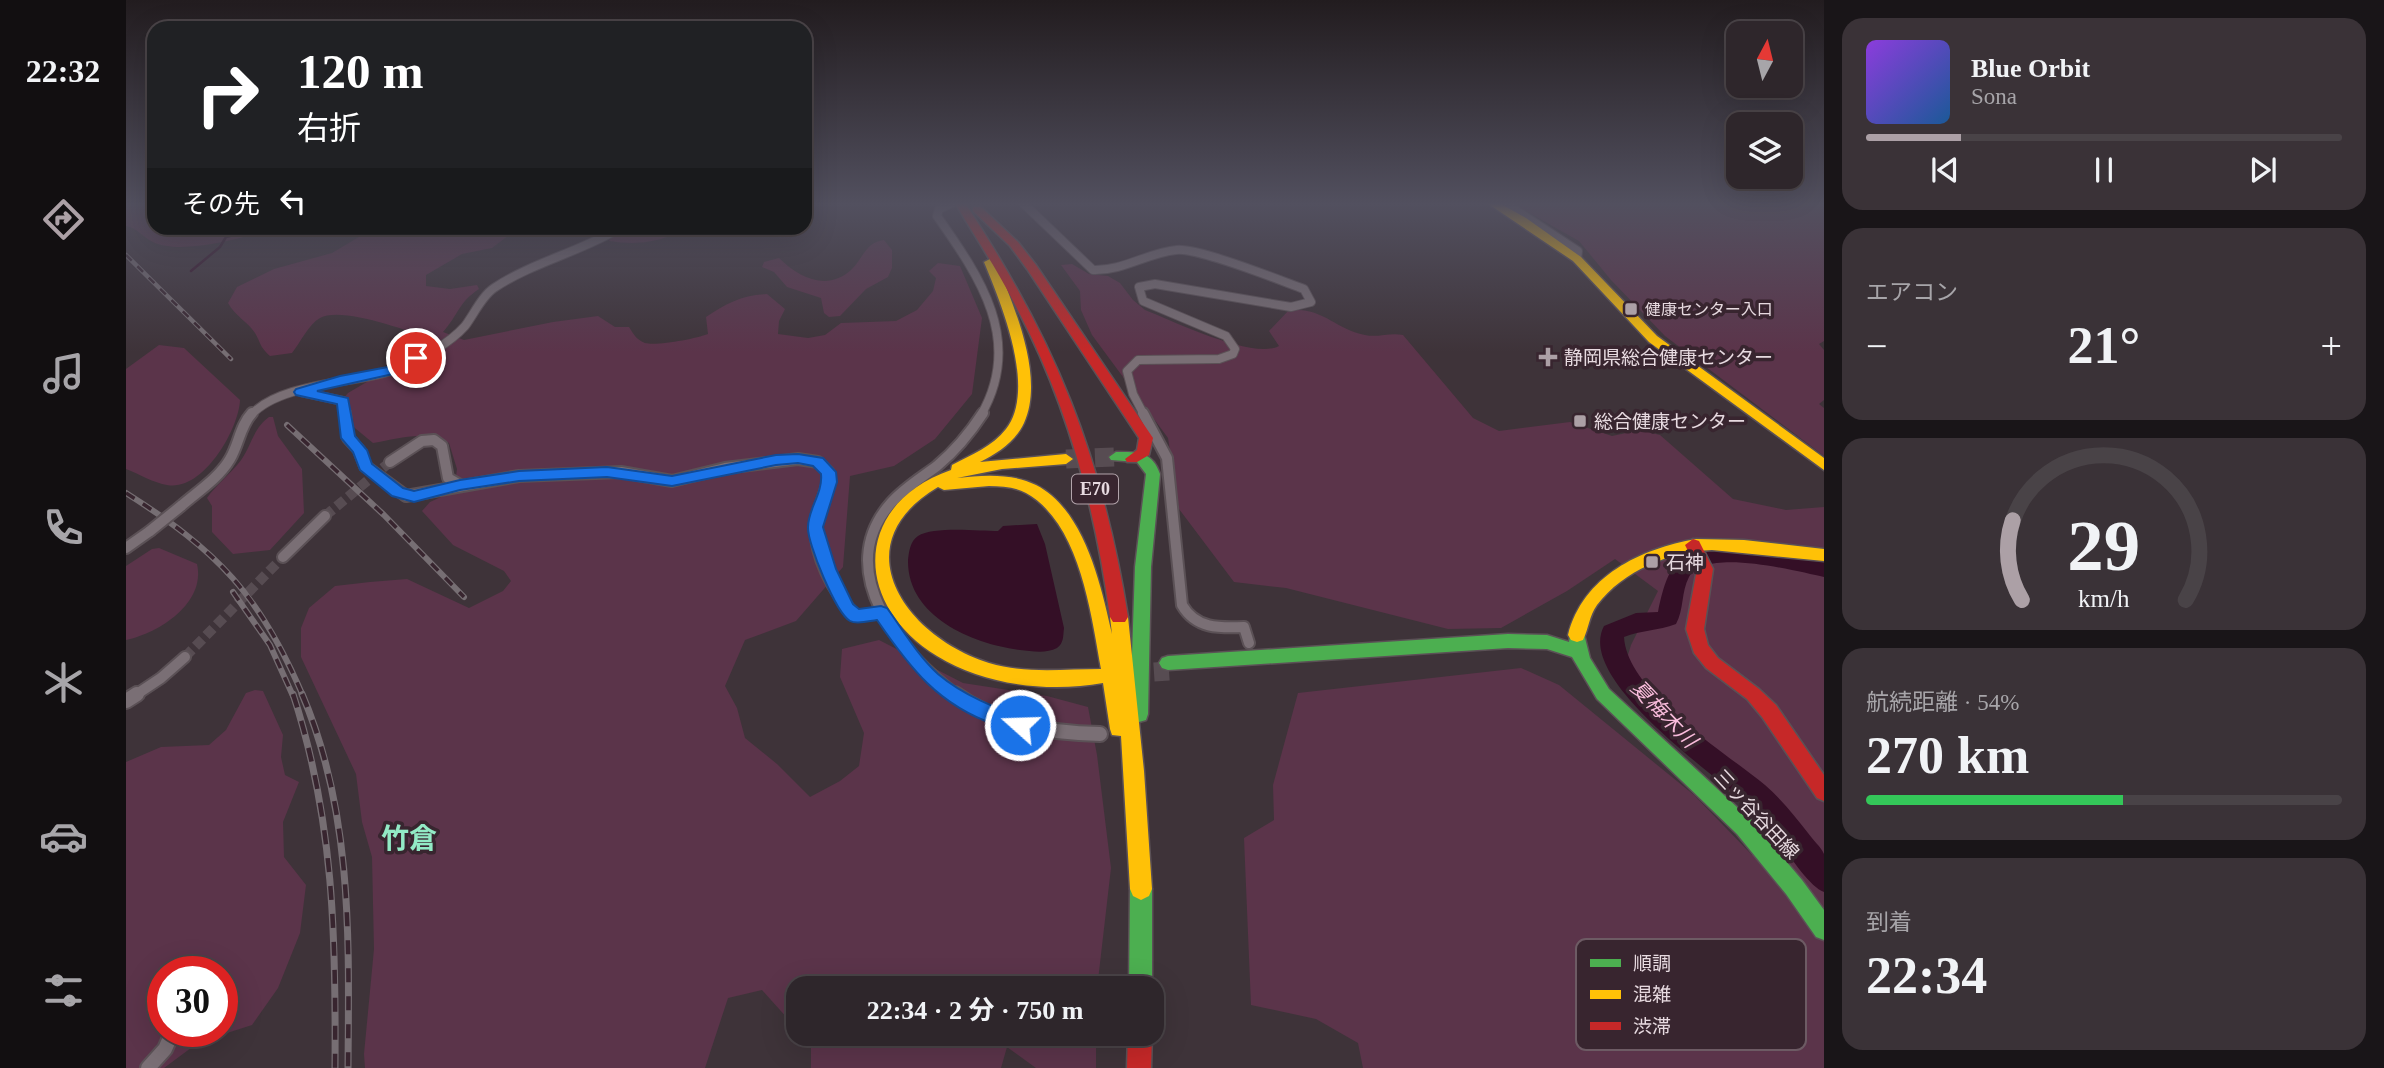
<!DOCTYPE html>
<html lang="ja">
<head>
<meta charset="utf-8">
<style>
  :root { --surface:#2e262b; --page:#3a3237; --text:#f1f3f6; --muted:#a7a5a9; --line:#494347; --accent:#aca0a6 }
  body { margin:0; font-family:"Times New Roman","Noto Sans JP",serif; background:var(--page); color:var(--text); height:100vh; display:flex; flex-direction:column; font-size:26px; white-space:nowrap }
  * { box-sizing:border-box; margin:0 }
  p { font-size:23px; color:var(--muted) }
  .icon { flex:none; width:38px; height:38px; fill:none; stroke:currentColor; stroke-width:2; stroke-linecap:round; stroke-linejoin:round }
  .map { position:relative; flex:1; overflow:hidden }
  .side { display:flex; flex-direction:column; gap:18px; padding:18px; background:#191518; width:560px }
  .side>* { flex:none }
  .top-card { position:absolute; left:21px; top:21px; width:665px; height:214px; border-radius:21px; box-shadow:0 7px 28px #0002,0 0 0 2px var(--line); background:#202124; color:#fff; overflow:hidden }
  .needle { width:46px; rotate:7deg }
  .controls { position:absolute; left:1600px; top:21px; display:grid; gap:14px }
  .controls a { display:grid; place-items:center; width:77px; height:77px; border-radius:14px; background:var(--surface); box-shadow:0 7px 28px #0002,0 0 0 2px var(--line); font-size:35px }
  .speed { position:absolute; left:21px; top:956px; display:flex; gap:14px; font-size:35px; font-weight:700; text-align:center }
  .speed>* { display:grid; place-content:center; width:91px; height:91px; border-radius:50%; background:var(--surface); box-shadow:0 7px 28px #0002,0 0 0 2px var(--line); line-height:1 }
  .speed .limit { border:10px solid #d22; background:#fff; color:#111 }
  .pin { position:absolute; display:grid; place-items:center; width:60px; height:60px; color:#fff; margin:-30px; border:4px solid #fff; border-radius:50%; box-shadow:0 2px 7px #0007 }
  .me { position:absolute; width:77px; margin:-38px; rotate:290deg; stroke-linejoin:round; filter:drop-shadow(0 0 5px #0008) }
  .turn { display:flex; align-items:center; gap:24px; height:147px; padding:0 35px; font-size:32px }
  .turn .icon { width:91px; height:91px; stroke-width:2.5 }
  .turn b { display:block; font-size:49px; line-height:60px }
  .then { display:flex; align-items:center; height:66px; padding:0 35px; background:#0003; gap:14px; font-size:26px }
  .big { font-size:52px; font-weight:700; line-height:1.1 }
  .side .widget { flex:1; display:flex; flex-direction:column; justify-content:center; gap:10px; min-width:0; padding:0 24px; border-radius:21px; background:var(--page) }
  .side .dial { align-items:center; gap:0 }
  .dial svg { height:182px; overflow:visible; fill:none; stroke:var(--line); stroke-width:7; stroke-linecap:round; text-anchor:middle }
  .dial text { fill:var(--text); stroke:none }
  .song { display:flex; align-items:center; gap:21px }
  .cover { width:84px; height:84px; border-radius:10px; background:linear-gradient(135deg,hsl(270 70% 55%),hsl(210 70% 35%)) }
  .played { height:7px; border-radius:4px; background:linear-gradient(90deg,var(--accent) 20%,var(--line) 20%) }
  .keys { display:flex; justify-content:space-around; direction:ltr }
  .heat { display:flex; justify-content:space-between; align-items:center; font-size:38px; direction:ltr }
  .charge { height:10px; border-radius:5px; background:linear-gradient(90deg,#34c759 54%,var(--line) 0) }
  .trip { position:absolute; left:660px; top:976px; width:378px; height:70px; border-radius:21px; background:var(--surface); box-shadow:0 7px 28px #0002,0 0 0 2px var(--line); font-weight:700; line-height:70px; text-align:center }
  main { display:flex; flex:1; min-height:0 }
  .dock { display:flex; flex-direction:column; width:126px; justify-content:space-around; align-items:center; background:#120f11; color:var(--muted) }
  .dock .icon { width:49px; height:49px }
  .dock .on { color:var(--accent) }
  .dock b { font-size:32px; color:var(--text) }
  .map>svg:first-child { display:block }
  .green { fill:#5b344a; fill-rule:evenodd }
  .water { fill:#340f26 }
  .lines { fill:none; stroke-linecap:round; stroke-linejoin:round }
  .stream { stroke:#340f26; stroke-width:2.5 }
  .river { fill:#340f26; fill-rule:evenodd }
  .street-tunnel { stroke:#574c52; stroke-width:10; stroke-dasharray:10 5; stroke-linecap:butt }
  .highway-tunnel { stroke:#574c52; stroke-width:19; stroke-dasharray:19 10; stroke-linecap:butt }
  .street-far2-casing { stroke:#5b5156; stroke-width:10 }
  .street-far1-casing { stroke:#5b5156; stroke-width:14 }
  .street-casing { stroke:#5b5156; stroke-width:18 }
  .fast-casing { stroke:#5b5156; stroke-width:3 }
  .slow-casing { stroke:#5b5156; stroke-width:3 }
  .jam-casing { stroke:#5b5156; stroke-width:3 }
  .street-far2 { stroke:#7a6f75; stroke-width:8 }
  .street-far1 { stroke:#7a6f75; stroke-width:10 }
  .street { stroke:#7a6f75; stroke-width:14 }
  .fast { fill:#4caf50; fill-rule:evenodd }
  .slow { fill:#ffc107; fill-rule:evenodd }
  .jam { fill:#c62828; fill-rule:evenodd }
  .rail-far2-casing { stroke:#766e73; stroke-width:4.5 }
  .rail-far1-casing { stroke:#766e73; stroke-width:6 }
  .rail-casing { stroke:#766e73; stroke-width:7 }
  .rail-far2 { stroke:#38252f; stroke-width:2.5; stroke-dasharray:8; stroke-linecap:butt }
  .rail-far1 { stroke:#38252f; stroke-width:3.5; stroke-dasharray:10; stroke-linecap:butt }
  .rail { stroke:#38252f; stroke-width:4.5; stroke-dasharray:14; stroke-linecap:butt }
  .street-bridge-casing { stroke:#5b5156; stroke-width:14; stroke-linecap:butt }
  .street-bridge { stroke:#7a6f75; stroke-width:10 }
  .route { fill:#1a73e8; stroke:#114b97; stroke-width:2 }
  .poi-dot { fill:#aca0a6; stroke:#38252f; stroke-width:2.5 }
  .labels { text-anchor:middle; stroke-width:7; stroke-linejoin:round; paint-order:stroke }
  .far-poi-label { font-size:16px; fill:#e7dae0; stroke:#38252f; text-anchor:start }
  .shield { fill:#38252f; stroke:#b2a4ab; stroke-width:2 }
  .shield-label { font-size:18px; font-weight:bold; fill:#e7dae0 }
  .poi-label { font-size:19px; fill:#e7dae0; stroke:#38252f; text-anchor:start }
  .street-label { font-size:19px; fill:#e7dae0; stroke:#38252f }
  .water-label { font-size:21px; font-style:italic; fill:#f8bbdb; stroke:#38252f }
  .near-quarter-label { font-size:28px; font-weight:bold; fill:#92eac5; stroke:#38252f }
  .key { fill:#38252f; stroke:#6d5b64; stroke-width:2 }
  .key-label { font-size:19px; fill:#e7dae0 }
</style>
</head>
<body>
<main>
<nav class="dock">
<b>22:32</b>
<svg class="icon on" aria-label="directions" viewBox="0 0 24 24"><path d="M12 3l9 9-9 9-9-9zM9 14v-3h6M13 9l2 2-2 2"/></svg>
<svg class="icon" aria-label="music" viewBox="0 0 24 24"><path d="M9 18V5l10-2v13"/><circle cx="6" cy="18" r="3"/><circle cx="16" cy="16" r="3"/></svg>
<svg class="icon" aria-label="phone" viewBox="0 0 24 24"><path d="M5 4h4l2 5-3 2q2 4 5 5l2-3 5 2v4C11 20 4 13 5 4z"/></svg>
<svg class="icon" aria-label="climate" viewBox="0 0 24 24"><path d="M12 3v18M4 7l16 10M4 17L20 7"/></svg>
<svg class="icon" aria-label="car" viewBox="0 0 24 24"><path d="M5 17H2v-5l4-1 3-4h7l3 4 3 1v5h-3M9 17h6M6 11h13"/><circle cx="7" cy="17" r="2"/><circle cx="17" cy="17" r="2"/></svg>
<svg class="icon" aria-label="filters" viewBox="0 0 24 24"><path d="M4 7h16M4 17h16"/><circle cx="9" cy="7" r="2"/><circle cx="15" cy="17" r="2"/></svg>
</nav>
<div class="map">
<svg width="1698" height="1068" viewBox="0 0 1698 1068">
  <rect width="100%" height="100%" fill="#3e3339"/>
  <g class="green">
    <path d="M0,203H28V228H150C120,237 55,256 27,242C16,237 13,229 0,226Z"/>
    <polygon points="1386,203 1698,203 1698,341 1693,344 1698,350 1698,400 1693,404 1698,408 1698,456 1539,336 1485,280 1453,241"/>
    <path d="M248,228H392L366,248L336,254L300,275V286L324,289L351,285L353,289C332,303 333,314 317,332L338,340L427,322L472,316L489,327H503C508,335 511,340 519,343C531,346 569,339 582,334L580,317C601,303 616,295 641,294L659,309L653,321L652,334L682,338L699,335L715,323L770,321L791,310L807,291L810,278L803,271L812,263L834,266L856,318L846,394L809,439L768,466L724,476L717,567L670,621L619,640L599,686L611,708L619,738L651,764L684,797L714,781L733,766L738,733L714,677L716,649L753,640L837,683L921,696L962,707L971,755L985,868L971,989H672V1030L636,990L602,998L579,1068H239L238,1054L248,949L246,857L236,822L230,774L175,657V628L183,608L209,586L244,582L281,579L343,608L377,591L385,581L378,571L327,545L296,511L304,502L328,491L331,469L323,443C297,430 275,438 247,443L218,419L212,405L222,393L307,343L302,337C278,330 215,306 194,318C183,324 174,343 166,353L144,356C133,346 135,343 129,333C121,321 109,316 102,303L111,287L148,269L206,253Z"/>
    <path d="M492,228H543L541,237C520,244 504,244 483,241Z"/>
    <path d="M758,240L766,250V268L762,277L740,289L714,316L703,317L698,313L695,298L661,287L648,272L636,267L638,262L653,258C673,278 702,292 726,269C737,258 740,242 758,240Z"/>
    <path d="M946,264L963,274L982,276L994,283L1007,300L1019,310C1047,321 1127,360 1153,346L1143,331L1163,310C1199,308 1208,329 1239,335C1252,338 1264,332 1277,335L1347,418L1373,431L1444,422L1486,436L1514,430L1534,435L1607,499L1660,510L1698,507V1068H1237L1232,1043L1190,1019L1125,1005L1118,838L1148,820L1147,785L1172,693L1395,668L1433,685L1568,795L1626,855L1645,834L1494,681L1505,645L1532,591L1489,559L1441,591L1375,628L1322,629L1160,588L1108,582L1053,509L1042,438L966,335L955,310L954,291L935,265Z"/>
    <path d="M33,345L58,348L114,400C113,429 77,492 41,485C28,483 13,474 0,469V369Z"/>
    <path d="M143,417H147L152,436L176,469L178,513L144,550L107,554L86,532V506L81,498C90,485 102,476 112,464C125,449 126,429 143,417Z"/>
    <path d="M33,548L71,564C80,603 33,633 0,640V566L26,549Z"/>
    <path d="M129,690L137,691L157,735L155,757L159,775L173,782L157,822L158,857L180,885L174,933L152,988L126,1025L73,1042L38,1068H0V762L35,747L83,745L100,730L120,693ZM37,971H96V1031H37Z"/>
    <polygon points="676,1034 970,1034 970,1068 910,1068 881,1047 875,1068 685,1068 685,1044"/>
  </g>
  <path class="water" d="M911,524L919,544L938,628C937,636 938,643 931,648C920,654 905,651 894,650C847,644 781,617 782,560C783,552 784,541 792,536C807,526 853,531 872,531L877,526Z"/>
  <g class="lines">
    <polyline class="stream" points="65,271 94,247 100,237 129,230 177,228"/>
    <path class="river" d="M1601,547L1645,551L1698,561V577C1670,571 1579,547 1563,577C1555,592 1558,610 1550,624C1532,631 1515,630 1498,637C1501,692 1599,752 1639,785C1655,799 1669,816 1682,833C1686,839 1695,847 1698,854C1698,864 1698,881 1698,892C1678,884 1651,834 1633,815C1601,782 1448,682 1478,626L1510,613L1532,612C1542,565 1550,550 1601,547Z"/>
    <g class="street-tunnel">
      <polyline points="199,516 264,462"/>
      <polyline points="59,657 157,557"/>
    </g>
    <g class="highway-tunnel">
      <polyline points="940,459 990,457"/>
      <polyline points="999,674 1043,671"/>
    </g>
    <g class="street-far2-casing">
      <g id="street-far2">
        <path d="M826,203L813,209L811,216C854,277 898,341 855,415"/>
        <path d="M897,203L967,270C997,271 1021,253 1050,250C1071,247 1153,280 1178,289L1185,302L1165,307L1029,284L1013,287L1017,301L1100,336L1109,349L1107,354L1093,359L1012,360L1001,371L1007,394L1018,415"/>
        <polyline points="1379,203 1452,251 1451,259"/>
        <polyline points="175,392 217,401 219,415"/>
        <path d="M125,415C155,382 230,384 271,369C293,361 324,343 339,326C348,314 356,296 368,288C407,262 454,252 494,228"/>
      </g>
    </g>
    <g class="street-far1-casing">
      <g id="street-far1">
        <path d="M219,413L222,438L233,450L239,466L280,496L393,476L495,472L546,481L599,468L672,459L692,462L703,473C702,490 693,504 690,521C686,553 708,594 730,616L755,613"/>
        <path d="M1017,413L1041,458L1056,605C1070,629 1093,628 1118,627L1123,643"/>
        <polyline points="264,462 296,441 308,440 316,446 322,478 334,485"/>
        <path d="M55,506C71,492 93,478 104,459C113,444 114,426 126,413"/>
        <polyline points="0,548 24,531"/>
        <polyline points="157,557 199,516"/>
        <polyline points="8,696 35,678 59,657"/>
        <path d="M832,696C775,655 705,571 765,503C778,488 795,478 811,466C829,451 844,433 857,413"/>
      </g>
    </g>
    <g class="street-casing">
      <g id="street">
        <path d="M829,694C872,725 922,733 974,734"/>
        <polyline points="0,701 11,694"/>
        <polyline points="22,1068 39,1049 47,1031"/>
      </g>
    </g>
    <g class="fast-casing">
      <g id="fast">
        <path d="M990,452C1012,452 1026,451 1034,474L1025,567L1022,714L1020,720L1013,722L1006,720L1004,714L1009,567L1020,474L1011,462L985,460L983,457Z"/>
        <polygon points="1451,628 1457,630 1464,658 1483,689 1625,820 1676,880 1698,910 1698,940 1690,937 1660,894 1611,834 1471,699 1446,657 1421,649 1382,648 1042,670 1036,668 1033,663 1036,658 1042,656 1382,634 1421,635 1443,642 1445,630"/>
        <polygon points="1015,878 1023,882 1026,889 1026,992 1026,989 1003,989 1004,889 1007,882"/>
      </g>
    </g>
    <g class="slow-casing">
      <g id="slow">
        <polygon points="1361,203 1373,203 1400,218 1455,257 1531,336 1698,458 1698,470 1523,342 1447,261"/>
        <path d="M864,259L870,262C888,306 919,377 898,423C889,442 872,453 854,462L940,454L947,459L940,464L876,469L831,478C857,475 886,473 910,485C959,510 975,586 986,634L984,617L987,612H999L1002,617L1018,771L1026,889L1023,896L1015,900L1007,896L1004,889L995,736L986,735L984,729L977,683C922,693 858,685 811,656C726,604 727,504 825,470L826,465C845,455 867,446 880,429C911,389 875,303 858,262ZM863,486C876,486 889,487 900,493C954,523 965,614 975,669C937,669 899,674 863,663C780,637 714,545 812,487L818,490Z"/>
        <path d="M1570,539L1618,540L1698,549V561L1586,550C1543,552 1498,570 1471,605C1463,616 1463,628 1457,640L1451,642L1445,640L1442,635C1457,576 1514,549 1570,539Z"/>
      </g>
    </g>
    <g class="jam-casing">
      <g id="jam">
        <path d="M829,203H839C929,340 976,455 1002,617L999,622H987L984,617C969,505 940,398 886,299C869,266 848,235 829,203Z"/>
        <polygon points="847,207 855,207 892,242 910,265 1027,438 1023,455 1011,462 1001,462 999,459 1011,450 1013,438 901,269 884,246 847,211"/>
        <polygon points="1567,539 1573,541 1587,569 1578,629 1582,645 1592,658 1633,689 1650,705 1698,775 1698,801 1691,798 1636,717 1621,699 1580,668 1568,653 1560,629 1571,569 1559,545"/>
        <polygon points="1026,1033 1026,1034 1025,1068 1001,1068 1002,1034"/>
      </g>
    </g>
    <use href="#street-far2" class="street-far2"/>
    <use href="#street-far1" class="street-far1"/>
    <use href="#street" class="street"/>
    <use href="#fast" class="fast"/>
    <use href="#slow" class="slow"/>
    <use href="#jam" class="jam"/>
    <g class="rail-far2-casing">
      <polyline id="rail-far2" points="0,255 105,359"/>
    </g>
    <g class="rail-far1-casing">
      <g id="rail-far1">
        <polyline points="161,425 258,515 338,597"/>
        <path d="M0,493C92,551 134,595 177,696"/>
        <polyline points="107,592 144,645 167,696"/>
      </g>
    </g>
    <g class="rail-casing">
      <g id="rail">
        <path d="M167,694C208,820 210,937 209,1068"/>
        <path d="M176,694C227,813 223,941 222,1068"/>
      </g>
    </g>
    <use href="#rail-far2" class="rail-far2"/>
    <use href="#rail-far1" class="rail-far1"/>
    <use href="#rail" class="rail"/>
    <g class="street-bridge-casing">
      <polyline id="street-bridge" points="24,531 55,506"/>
    </g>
    <use href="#street-bridge" class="street-bridge"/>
  </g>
  <linearGradient id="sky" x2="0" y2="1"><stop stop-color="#221c1f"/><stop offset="0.58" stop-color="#52505f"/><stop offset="1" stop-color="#52505f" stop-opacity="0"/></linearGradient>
  <rect width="1698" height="352" fill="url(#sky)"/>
  <path class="route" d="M290,354L295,355V361L276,372L191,391L222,398L229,436L241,450L246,464L277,488L288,491L334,480L393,471L481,467L546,476L650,455L672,454L697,458L710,472L711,482L697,527L710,569L727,604L733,609L755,606L761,608C777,630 792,656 812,674C838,696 870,708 901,719L904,725L901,731C891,734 880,728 870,725C812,705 784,668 751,620C743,621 731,625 724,621C710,613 681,543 682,527C682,509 697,493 695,474L687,466L672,463L650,465L546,486L481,477L393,481L334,490L288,502L266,496L234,470L227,452L215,438L211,404L170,395L168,392L170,389L214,376L267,366Z"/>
  <g class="poi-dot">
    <rect x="1498" y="302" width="14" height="14" rx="3.5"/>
    <path d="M1418.5 346.5h7v7h7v7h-7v7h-7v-7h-7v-7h7z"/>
    <rect x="1447" y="414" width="14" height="14" rx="3.5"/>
    <rect x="1519" y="555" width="14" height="14" rx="3.5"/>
  </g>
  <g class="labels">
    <g class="far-poi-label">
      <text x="1519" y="315">健康センター入口</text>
    </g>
    <rect class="shield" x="946" y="474.5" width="46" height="29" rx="5"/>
    <g class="shield-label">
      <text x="969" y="495">E70</text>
    </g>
    <g class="poi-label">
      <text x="1438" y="364">静岡県総合健康センター</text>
      <text x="1468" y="428">総合健康センター</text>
      <text x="1540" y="569">石神</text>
    </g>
    <g class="street-label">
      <text transform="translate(1631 814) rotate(47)" y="7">三ッ谷谷田線</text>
    </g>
    <g class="water-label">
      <text transform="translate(1538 714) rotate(46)" y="7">夏梅木川</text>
    </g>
    <g class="near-quarter-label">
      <text x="283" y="848">竹倉</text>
    </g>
  </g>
  <rect x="1450" y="939" width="230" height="111" rx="10" class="key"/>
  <rect x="1464" y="959" width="31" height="8" fill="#4caf50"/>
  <rect x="1464" y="990" width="31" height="9" fill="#ffc107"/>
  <rect x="1464" y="1022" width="31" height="8" fill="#c62828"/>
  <g class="key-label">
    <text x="1507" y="970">順調</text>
    <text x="1507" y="1001">混雑</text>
    <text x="1507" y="1033">渋滞</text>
  </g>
</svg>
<div class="controls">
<a><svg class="needle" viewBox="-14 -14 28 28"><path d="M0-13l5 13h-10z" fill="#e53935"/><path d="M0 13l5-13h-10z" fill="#a7a5a9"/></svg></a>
<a><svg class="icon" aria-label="layers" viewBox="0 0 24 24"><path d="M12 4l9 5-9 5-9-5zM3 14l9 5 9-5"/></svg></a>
</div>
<div class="speed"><div class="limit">30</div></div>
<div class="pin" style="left:290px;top:358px;background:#d93025"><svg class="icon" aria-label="arrive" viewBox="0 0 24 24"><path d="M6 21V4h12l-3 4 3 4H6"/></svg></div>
<svg class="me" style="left:894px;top:725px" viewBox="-20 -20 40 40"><circle r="17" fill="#1a73e8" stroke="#fff" stroke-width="3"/><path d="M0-11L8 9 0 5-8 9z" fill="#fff"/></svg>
<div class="trip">22:34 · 2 分 · 750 m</div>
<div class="top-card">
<div class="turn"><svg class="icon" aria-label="right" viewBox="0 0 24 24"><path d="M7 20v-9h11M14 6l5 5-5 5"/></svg><div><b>120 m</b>右折</div></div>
<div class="then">その先<svg class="icon" aria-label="left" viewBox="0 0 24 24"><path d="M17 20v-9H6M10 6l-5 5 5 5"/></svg></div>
</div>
</div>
<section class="side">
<div class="widget">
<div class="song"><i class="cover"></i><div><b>Blue Orbit</b><p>Sona</p></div></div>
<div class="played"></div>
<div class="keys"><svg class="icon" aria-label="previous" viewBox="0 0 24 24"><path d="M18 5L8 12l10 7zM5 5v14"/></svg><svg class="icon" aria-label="pause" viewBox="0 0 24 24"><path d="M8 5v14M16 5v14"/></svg><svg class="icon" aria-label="next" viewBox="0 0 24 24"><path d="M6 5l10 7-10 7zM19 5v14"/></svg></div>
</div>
<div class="widget"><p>エアコン</p>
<div class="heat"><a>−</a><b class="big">21°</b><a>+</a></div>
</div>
<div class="widget dial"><svg viewBox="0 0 100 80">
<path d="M14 69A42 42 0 1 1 86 69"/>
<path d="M14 69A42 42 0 0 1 10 34" stroke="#aca0a6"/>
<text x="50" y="56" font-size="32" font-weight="700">29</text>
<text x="50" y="72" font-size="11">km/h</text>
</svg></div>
<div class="widget"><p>航続距離 · 54%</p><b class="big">270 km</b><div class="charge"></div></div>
<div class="widget"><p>到着</p><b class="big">22:34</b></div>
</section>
</main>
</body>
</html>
